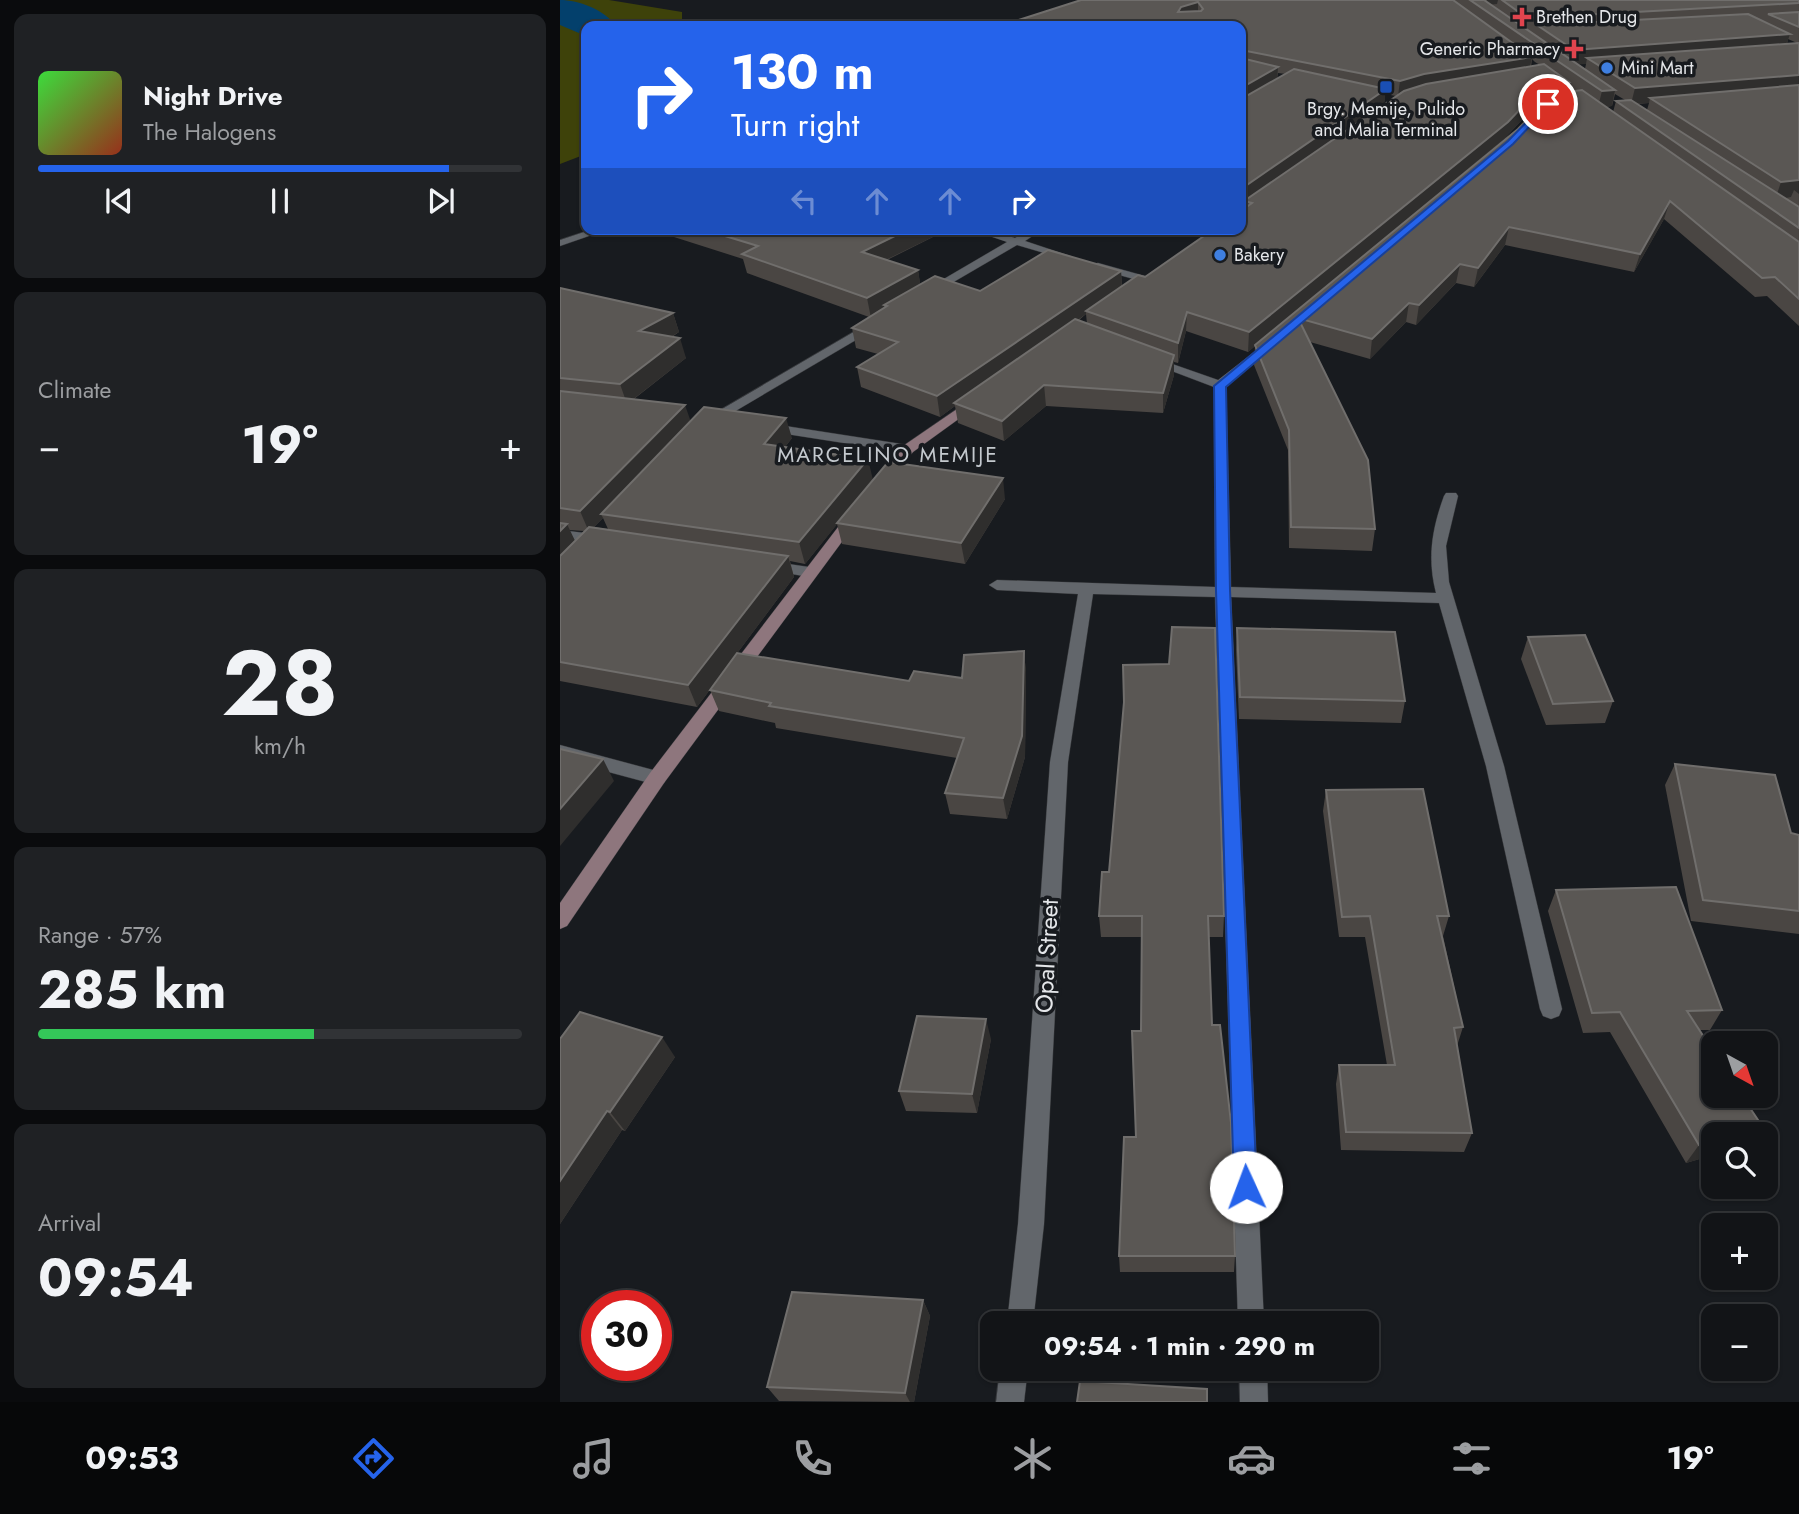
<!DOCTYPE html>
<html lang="en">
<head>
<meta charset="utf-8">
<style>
  :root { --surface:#121417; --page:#1f2124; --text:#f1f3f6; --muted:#9c9ea1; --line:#313336; --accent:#2563eb }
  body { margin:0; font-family:Jost,sans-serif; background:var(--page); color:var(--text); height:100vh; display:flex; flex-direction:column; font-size:26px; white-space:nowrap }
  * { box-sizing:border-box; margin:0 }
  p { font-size:23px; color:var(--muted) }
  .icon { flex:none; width:38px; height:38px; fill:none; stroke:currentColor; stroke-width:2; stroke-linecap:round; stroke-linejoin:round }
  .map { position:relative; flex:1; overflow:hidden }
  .sheet { display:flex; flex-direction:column; gap:14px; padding:14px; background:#0a0b0d; width:560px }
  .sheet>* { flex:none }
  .banner { position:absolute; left:21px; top:21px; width:665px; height:214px; border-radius:14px; box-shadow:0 2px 5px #0004,0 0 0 2px var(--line); background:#2563eb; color:#fff; overflow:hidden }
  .needle { width:46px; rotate:140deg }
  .tools { position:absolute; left:1141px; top:1031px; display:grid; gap:14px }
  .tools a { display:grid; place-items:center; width:77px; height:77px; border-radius:14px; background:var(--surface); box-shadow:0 2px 5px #0004,0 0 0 2px var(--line); font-size:35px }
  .speed { position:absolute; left:21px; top:1290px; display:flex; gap:14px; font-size:35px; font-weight:700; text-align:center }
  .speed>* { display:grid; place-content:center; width:91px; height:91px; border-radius:50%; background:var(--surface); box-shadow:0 2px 5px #0004,0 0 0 2px var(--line); line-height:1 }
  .speed .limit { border:10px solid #d22; background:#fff; color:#111 }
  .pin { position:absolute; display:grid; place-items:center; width:60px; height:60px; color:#fff; margin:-30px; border:4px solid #fff; border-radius:50%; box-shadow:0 2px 7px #0007 }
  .me { position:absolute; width:77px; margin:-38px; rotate:358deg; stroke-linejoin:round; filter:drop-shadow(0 0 5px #0008) }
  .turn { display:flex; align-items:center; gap:24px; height:147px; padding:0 35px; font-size:32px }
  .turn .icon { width:91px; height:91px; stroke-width:2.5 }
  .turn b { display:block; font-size:49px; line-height:60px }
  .lanes { display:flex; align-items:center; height:66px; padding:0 35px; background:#0003; justify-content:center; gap:35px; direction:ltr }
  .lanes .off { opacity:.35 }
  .big { font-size:52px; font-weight:700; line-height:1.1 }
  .sheet .tile { flex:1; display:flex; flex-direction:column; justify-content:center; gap:10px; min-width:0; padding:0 24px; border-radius:14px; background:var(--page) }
  .sheet .dial { align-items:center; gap:0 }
  .dial b { font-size:91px; line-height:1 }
  .song { display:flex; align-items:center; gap:21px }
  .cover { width:84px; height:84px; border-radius:10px; background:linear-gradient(135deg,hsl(120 70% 55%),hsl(10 70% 35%)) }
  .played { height:7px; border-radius:4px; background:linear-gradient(90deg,var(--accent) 85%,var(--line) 85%) }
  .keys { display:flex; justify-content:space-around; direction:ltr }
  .heat { display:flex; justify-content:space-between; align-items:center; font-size:38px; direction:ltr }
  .charge { height:10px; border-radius:5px; background:linear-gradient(90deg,#34c759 57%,var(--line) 0) }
  .trip { position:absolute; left:420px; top:1311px; width:399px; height:70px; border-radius:14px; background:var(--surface); box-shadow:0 2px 5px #0004,0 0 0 2px var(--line); font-weight:700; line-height:70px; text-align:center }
  .tab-bar { display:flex; height:112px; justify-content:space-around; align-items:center; background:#070809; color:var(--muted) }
  .tab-bar .icon { width:49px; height:49px }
  .tab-bar .on { color:var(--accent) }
  .tab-bar b { font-size:32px; color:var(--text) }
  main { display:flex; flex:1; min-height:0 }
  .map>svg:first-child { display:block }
  .green { fill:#3e420a }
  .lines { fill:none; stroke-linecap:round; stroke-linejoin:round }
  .river { fill:#03406c; fill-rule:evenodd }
  .street-casing { stroke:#35373a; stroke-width:1 }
  .secondary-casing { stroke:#35373a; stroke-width:1 }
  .street { fill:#62666b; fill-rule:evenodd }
  .secondary { fill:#8e767d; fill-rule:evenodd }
  .wall { fill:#4a4643; fill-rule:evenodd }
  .shaded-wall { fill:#2f2e2d }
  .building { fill:#5a5754; stroke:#706e6c; stroke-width:2; fill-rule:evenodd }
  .route { fill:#2563eb; stroke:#184099; stroke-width:2 }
  .health-dot { fill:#e0444e; stroke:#181b1f; stroke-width:2.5 }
  .shop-dot { fill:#3f7fe0; stroke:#181b1f; stroke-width:2.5 }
  .transit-dot { fill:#1a4fb4; stroke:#181b1f; stroke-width:2.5 }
  .labels { text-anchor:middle; stroke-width:7; stroke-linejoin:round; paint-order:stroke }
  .far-poi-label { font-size:18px; fill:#e4e6e9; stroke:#181b1f; text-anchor:start }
  .far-quarter-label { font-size:21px; letter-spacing:2px; fill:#c4c9ce; stroke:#181b1f }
  .near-street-label { font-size:24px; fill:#e4e6e9; stroke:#181b1f }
</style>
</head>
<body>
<main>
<section class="sheet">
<div class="tile">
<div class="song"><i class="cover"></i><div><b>Night Drive</b><p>The Halogens</p></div></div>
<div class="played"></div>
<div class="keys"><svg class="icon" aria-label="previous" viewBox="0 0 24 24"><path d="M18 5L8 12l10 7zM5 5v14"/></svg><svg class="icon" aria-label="pause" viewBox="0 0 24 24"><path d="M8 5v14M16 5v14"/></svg><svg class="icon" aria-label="next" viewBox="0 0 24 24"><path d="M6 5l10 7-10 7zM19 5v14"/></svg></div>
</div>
<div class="tile"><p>Climate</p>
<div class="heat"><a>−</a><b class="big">19°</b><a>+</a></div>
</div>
<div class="tile dial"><b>28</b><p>km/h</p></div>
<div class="tile"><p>Range · 57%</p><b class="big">285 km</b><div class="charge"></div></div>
<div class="tile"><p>Arrival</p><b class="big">09:54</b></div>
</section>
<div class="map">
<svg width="1239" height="1402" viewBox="0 0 1239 1402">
  <rect width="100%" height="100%" fill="#181b1f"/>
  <polygon class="green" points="0,0 49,0 122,12 122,26 26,26 26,154 0,164"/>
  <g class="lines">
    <path class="river" d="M0,0C19,0 45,10 56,26H26V36L0,25Z"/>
    <g class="street-casing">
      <g id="street">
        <polygon points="33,229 49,229 0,246 0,240"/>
        <polygon points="409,229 426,229 455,238 470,229 483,229 465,241 513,257 508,260 457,245 373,294 365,294 365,290 447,242"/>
        <polygon points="538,263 592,278 594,280 588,283 534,268 533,266"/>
        <polygon points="314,320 320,324 318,327 150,426 145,427 138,423"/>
        <path d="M711,339L715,340V346L666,386L671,587L876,593C867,558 872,529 884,496L886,493H896L898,496L886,546L889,582L944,766L1002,1009L999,1016L991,1019L983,1016L980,1009L926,766L879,603L671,597L704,1323H678L655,597L533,594L508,762L484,1224L473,1323H447L458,1224L490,762L518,594L437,590L429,585L437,580L655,587L654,387L588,362L594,358L598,359L658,380Z"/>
        <polygon points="206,423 348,445 355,449 348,453 201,430 199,427"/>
        <polygon points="0,530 42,535 50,540 42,545 0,540"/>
        <polygon points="208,561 249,567 257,572 249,577 203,569 200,566"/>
        <polygon points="0,745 97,771 104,773 106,778 104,783 97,785 0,759"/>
        <polygon points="440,1368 468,1368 464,1402 436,1402"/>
        <polygon points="679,1368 707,1368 708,1402 680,1402"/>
      </g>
    </g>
    <g class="secondary-casing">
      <g id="secondary">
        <polygon points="413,398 419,402 418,405 353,452 327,485 317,485 315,482 343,446"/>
        <polygon points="293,513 298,514 300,517 298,520 104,783 7,926 0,929 0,903 90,773 288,514"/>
      </g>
    </g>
    <use href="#street" class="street"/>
    <use href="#secondary" class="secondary"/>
  </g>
  <g class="wall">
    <path d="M521,0H1239V326L1207,296L1195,297L1104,219L1074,272L945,245L914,287L896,283L856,325L846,322L810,359L750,342L815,529L812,551L729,548L728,450L694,365L695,346L688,352L626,331L618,363L614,362V375L603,413L486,406L444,441L398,423L395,406L380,417L301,387L297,367L318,354L296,348L292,328L309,317L187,273L183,259L114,237L111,229H389L327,260L358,270L360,284L420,291L561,271L562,286L585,277L684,209V204L681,206V26ZM1228,39L1237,43L1227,44ZM972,59L975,62L980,65L971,67ZM1018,64H1026L1025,69ZM718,73L726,74L717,79ZM1008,86L1013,90L1016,91L1007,92ZM825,94L836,96L824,105ZM1055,94L1065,100L1056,101L1053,112L1045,107L1052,106ZM985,101L958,129L698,343L945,138L979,102ZM1089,103L1087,110L1077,104ZM526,314L527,324L518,321Z"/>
    <path d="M0,288L113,313L119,332L112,337L126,358L74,399L131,422L232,438L225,447L313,480L445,499L405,564L282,544L277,524L245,564L230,561L234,577L137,707L0,681ZM43,518L48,529L34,527ZM9,530L24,531L15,541Z"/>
    <polygon points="677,628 845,701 841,723 679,719 676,650"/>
    <polygon points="968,637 1053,701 1045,723 986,725 961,659"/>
    <polygon points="464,651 466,673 465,757 447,819 390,814 385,793 397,758 216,728 215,723 159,711 150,690 349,681 402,678"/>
    <polygon points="1115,764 1231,833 1239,835 1239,934 1131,921 1105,785"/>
    <polygon points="766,790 889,916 883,936 903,1027 897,1046 912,1133 904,1152 781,1150 776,1084 779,1065 827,1065 805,937 779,937 763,811"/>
    <polygon points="996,890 1162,1010 1150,1030 1139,1030 1153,1134 1153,1155 1126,1163 1050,1032 1023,1033 988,911"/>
    <polygon points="539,916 664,916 663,937 649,937 652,1025 675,1256 674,1272 560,1272 559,1256 576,1137 581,1031 582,937 541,937"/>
    <polygon points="0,1039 115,1057 65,1131 62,1130 0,1224"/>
    <polygon points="431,1039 417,1113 346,1111 339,1091"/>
    <polygon points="363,1300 370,1316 354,1402 219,1401 207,1387"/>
  </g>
  <g class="shaded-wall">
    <polygon points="927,0 938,0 937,4 926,5"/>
    <polygon points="638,2 638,17 618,12 621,7"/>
    <polygon points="1230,34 1225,49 1027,58 1026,64 1011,65 1014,50"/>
    <polygon points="972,57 969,72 838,96 840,81 864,74"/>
    <polygon points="718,67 717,82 681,104 681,88"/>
    <polygon points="1239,75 1239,90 1090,98 1089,103 1071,104 1075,88"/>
    <polygon points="1009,82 1006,97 979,102 945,138 688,352 689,332 982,86"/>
    <polygon points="826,89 824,105 684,201 684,204 681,206 681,189"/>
    <polygon points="1055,90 1052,106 1038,107 1042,91"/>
    <polygon points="1239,180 1239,194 1234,190 1231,197 1215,200 1221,182"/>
    <polygon points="1110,201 1104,219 1074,272 1080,254"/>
    <polygon points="949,227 945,245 914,287 918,268"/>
    <polygon points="349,229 389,229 305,270 302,252"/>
    <polygon points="900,264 896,283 856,325 859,305"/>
    <polygon points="358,270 361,289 327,306 324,305 325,310 311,318 307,298"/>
    <polygon points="561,271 562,290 526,311 526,314 398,404 394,403 395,406 380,417 377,396"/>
    <polygon points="849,303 846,322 810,359 812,339"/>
    <polygon points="627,312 626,331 618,363 618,343"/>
    <polygon points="113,313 119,332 86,351 79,331"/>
    <polygon points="120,338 126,358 67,404 60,384"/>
    <polygon points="614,355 614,375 603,413 603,393"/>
    <polygon points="484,385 486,406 444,441 442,421"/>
    <polygon points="125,405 132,425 41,514 43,518 29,532 20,511"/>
    <polygon points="226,418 232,438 211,465 204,444"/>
    <polygon points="308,459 313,480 245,564 239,542"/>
    <polygon points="443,478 445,499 405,564 401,543"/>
    <polygon points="7,524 17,545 0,562 0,531"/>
    <polygon points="228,556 234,577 137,707 128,685"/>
    <polygon points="464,651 466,673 465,757 447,819 443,798"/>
    <polygon points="43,759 54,781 0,846 0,809"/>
    <polygon points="426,1019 431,1039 417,1113 412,1094"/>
    <polygon points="102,1037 115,1057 65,1131 50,1112"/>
    <polygon points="47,1111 62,1130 0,1224 0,1181"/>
    <polygon points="1202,1126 1196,1134 1176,1134"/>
    <polygon points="1153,1141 1153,1155 1126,1163 1139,1145"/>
    <polygon points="363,1300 370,1316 354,1402 350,1402 345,1393"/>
  </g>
  <g class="building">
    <path d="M521,0H893L972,57L864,74L840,81L681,50V26H440ZM638,2L643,9L641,11L618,12L621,7Z"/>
    <polygon points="910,0 924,0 1055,90 1042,91 996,60 996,55 989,54"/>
    <polygon points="942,0 1239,0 1239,3 967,18"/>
    <polygon points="1239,12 1239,27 1208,14"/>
    <polygon points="1188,14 1230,34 1014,50 977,25"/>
    <polygon points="1239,43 1239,75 1075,88 1027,58"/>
    <polygon points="681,57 681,58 718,67 681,88"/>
    <polygon points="984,64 1009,82 982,86 948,122 689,332 627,312 618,343 526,311 578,275 585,277 654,229 681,229 681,211 692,203 684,201 844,91 866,84"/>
    <polygon points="734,69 826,89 681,189 681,95 681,99"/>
    <polygon points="1239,85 1239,180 1221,182 1090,98"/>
    <polygon points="1022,90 1239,242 1239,299 1215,277 1202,278 1110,201 1080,254 949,227 918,268 900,264 859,305 849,303 812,339 738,318 808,460 815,529 731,527 729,430 695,345 958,129 992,94"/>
    <polygon points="1071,100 1239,207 1239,228 1056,101"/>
    <polygon points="142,229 349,229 302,252 358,270 307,298 182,254 198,246"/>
    <polygon points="488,250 561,271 377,396 297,367 338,342 292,328 327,306 324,305 375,276 420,291"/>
    <polygon points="0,288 113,313 79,331 120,338 60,384 0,378"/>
    <polygon points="515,319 614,355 603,393 484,385 442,421 394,403"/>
    <polygon points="0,391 125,405 20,511 0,508"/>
    <polygon points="144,407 226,418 204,444 308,459 239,542 41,514"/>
    <polygon points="328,462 443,478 401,543 277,523"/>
    <polygon points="0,523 7,524 0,531"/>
    <polygon points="29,527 228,556 128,685 0,662 0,556"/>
    <polygon points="612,627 655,628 664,916 648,916 652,1025 660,1025 671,1123 675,1256 559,1256 564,1137 576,1137 572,1031 581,1031 582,916 539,916 542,872 549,872 564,702 563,665 609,664"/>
    <polygon points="677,628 835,632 845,701 680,697"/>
    <polygon points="1025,635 1053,701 993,704 968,637"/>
    <polygon points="464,651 462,736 443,798 385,793 404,738 209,706 211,703 150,690 177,653 349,681 354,671 402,678 404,655"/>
    <polygon points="0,749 43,759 0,809"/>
    <polygon points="1115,764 1215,775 1231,833 1239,835 1239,911 1143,900"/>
    <polygon points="863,789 889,916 877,916 903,1027 894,1028 912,1133 786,1132 779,1065 835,1065 810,916 782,917 766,790"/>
    <polygon points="1116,887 1162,1010 1127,1011 1153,1051 1153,1096 1182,1096 1202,1126 1176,1134 1153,1134 1153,1141 1139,1145 1060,1012 1032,1013 996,890"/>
    <polygon points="20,1012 102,1037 50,1112 47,1111 0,1181 0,1039"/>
    <polygon points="357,1016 426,1019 412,1094 339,1091"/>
    <polygon points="232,1292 363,1300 345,1393 207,1387"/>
    <polygon points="520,1381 647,1389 647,1402 517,1402"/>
  </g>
  <polygon class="route" points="985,103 991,104 953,144 666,387 670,590 697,1187 694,1195 686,1199 678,1195 674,1187 656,590 654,386 948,141"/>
  <g class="health-dot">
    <path d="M958.5 6.5h7v7h7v7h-7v7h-7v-7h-7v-7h7z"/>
    <path d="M1010.5 38.5h7v7h7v7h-7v7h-7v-7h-7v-7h7z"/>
  </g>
  <g class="shop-dot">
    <circle cx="1047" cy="68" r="7"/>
    <circle cx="660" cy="255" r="7"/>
  </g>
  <rect class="transit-dot" x="819" y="80" width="14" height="14" rx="3.5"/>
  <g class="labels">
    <g class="far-poi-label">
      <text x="976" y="23">Brethen Drug</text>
      <text x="1000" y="55" text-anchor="end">Generic Pharmacy</text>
      <text x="1061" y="74">Mini Mart</text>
      <text x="826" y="115" text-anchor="middle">Brgy. Memije, Pulido<tspan x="826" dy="21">and Malia Terminal</tspan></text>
      <text x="674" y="261">Bakery</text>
    </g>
    <g class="far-quarter-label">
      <text x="328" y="462">MARCELINO MEMIJE</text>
    </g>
    <g class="near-street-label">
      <text transform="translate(487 956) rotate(-87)" y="8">Opal Street</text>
    </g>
  </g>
</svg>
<div class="tools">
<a><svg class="needle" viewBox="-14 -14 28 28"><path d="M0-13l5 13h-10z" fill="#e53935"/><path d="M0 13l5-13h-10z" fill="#9c9ea1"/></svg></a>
<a><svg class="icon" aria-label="search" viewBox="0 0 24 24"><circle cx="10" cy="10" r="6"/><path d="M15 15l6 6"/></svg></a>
<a>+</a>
<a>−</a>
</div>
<div class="speed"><div class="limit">30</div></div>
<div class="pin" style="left:988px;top:104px;background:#d93025"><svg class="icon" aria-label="arrive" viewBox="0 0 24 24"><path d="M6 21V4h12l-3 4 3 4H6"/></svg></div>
<svg class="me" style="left:686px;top:1187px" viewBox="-20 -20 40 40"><circle r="19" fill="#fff"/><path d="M0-13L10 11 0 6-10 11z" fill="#2563eb"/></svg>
<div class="trip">09:54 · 1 min · 290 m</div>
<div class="banner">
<div class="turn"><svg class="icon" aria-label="right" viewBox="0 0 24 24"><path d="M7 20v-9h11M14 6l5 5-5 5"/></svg><div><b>130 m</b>Turn right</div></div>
<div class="lanes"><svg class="icon off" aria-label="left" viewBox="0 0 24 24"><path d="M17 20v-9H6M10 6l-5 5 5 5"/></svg><svg class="icon off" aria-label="ahead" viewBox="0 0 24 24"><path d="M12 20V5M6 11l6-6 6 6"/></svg><svg class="icon off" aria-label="ahead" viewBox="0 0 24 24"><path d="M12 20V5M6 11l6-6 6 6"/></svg><svg class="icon" aria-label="right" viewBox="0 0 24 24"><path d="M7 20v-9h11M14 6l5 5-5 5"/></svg></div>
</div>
</div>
</main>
<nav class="tab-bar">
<b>09:53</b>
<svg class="icon on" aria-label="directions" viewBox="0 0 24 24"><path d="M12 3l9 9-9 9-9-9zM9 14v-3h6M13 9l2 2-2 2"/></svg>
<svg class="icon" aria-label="music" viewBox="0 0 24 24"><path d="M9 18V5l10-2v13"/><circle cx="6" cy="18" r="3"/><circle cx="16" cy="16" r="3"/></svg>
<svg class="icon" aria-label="phone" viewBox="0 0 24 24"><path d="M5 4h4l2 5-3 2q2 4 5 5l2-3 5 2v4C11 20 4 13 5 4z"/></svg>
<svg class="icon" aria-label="climate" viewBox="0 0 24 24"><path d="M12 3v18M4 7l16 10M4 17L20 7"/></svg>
<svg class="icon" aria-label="car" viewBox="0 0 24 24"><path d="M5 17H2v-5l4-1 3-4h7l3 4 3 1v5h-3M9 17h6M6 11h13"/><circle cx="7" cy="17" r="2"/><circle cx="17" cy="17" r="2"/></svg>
<svg class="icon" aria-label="filters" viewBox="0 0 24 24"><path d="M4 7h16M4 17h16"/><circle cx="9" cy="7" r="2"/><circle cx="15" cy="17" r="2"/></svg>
<b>19°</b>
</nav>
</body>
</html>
